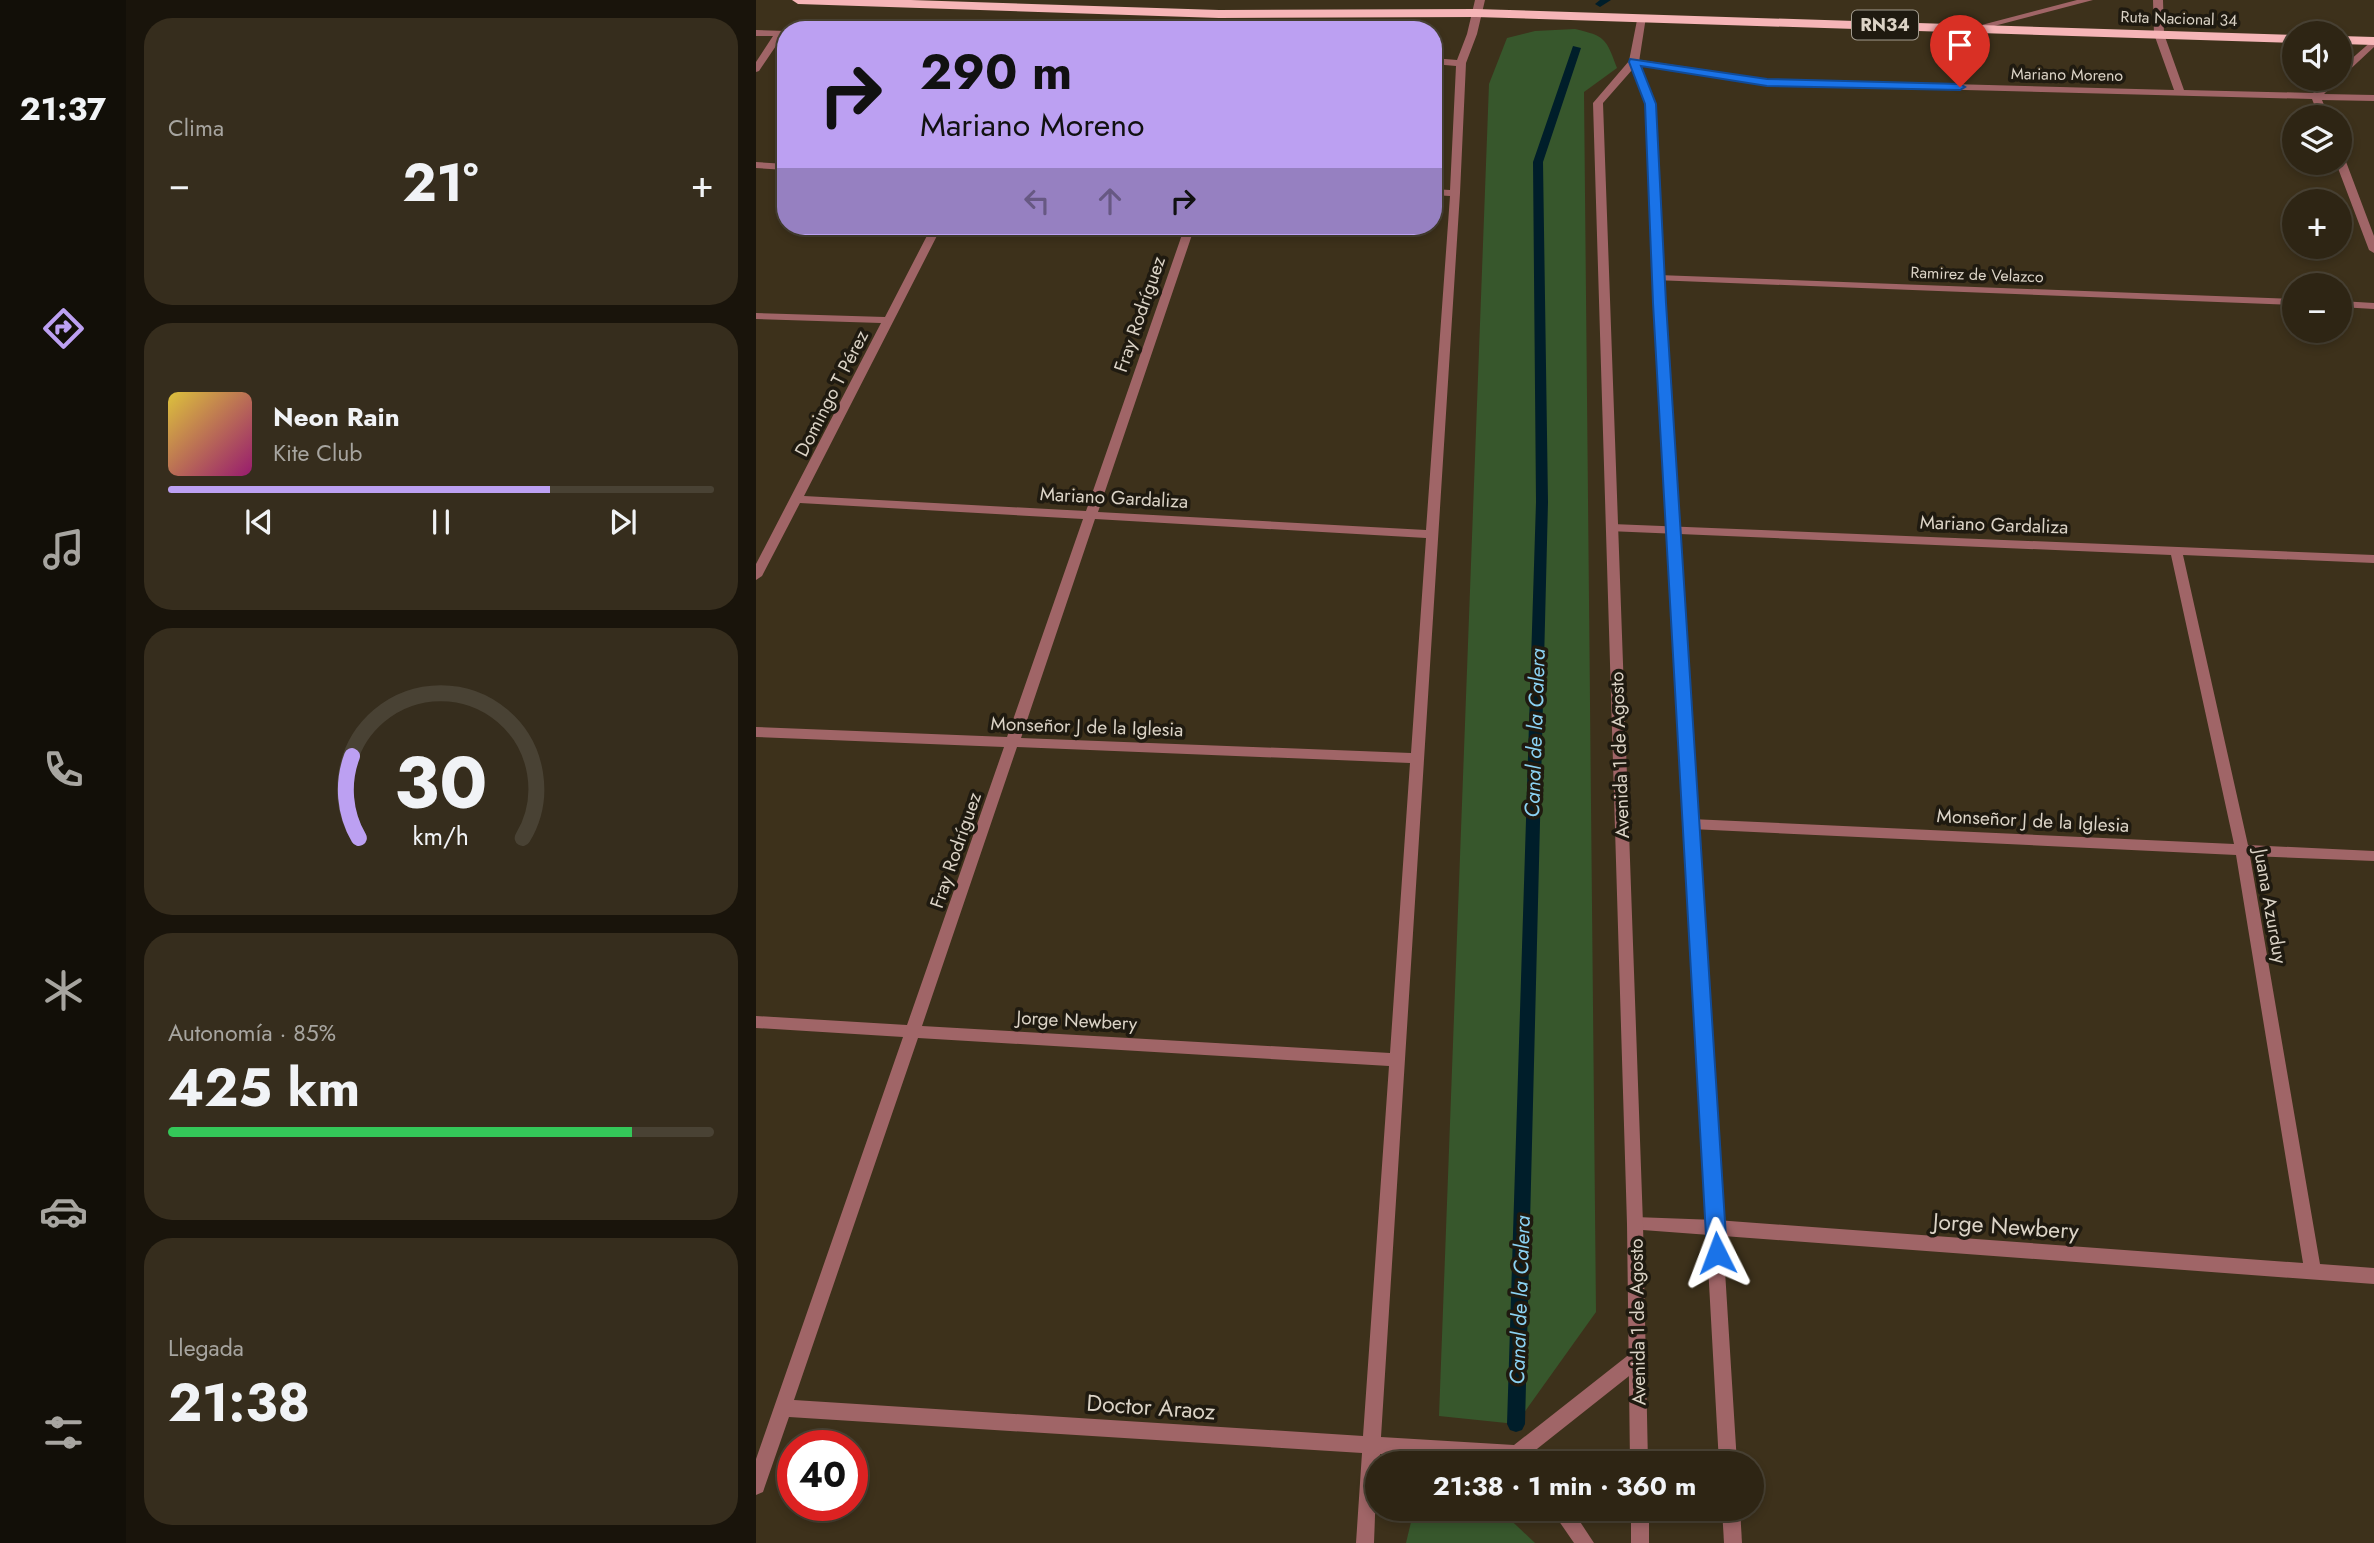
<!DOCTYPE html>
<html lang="es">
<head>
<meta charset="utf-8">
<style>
  :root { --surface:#2e2514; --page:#362d1d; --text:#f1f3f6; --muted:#a7a5a0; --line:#494234; --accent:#bca0f2 }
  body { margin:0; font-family:Jost,sans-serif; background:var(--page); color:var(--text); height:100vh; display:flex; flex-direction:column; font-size:26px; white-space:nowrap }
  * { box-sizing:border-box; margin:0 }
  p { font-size:23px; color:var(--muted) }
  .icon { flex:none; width:38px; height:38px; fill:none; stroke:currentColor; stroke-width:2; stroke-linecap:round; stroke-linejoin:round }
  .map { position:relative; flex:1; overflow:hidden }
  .details { display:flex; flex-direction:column; gap:18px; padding:18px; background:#19140b; width:630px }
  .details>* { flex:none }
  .guide { position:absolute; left:21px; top:21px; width:665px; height:214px; border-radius:28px; box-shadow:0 4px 10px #0003,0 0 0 2px var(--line); background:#bca0f2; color:#111; overflow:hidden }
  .fabs { position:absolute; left:1526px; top:21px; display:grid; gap:14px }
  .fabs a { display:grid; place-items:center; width:70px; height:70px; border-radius:50%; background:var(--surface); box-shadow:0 4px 10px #0003,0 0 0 2px var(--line); font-size:35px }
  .speed { position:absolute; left:21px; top:1430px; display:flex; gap:14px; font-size:35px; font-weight:700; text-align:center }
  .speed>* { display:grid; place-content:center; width:91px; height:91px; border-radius:50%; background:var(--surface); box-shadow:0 4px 10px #0003,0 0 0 2px var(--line); line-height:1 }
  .speed .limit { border:10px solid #d22; background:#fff; color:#111 }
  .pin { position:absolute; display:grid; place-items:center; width:60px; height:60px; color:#fff; margin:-72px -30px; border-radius:50% 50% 50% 0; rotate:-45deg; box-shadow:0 0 7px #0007 }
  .pin .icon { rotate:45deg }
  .me { position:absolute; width:77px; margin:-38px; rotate:357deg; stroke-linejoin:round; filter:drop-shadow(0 0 5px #0008) }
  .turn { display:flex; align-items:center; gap:24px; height:147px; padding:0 28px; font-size:32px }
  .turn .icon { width:91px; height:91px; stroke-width:2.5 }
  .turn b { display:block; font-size:49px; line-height:60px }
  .lanes { display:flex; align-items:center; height:66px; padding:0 28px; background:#0003; justify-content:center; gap:35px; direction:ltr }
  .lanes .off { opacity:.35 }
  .big { font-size:52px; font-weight:700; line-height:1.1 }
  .details .widget { flex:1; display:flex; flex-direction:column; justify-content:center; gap:10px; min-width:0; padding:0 24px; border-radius:28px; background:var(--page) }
  .details .dial { align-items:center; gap:0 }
  .dial svg { height:182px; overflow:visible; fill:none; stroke:var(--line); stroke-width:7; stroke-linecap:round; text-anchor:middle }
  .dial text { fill:var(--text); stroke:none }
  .song { display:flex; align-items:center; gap:21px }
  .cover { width:84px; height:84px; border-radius:10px; background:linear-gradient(135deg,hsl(50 70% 55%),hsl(320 70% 35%)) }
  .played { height:7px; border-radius:4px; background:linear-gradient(90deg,var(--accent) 70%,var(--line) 70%) }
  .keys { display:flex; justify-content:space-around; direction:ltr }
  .heat { display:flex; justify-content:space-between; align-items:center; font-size:38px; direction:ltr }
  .charge { height:10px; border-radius:5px; background:linear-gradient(90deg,#34c759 85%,var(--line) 0) }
  .trip { position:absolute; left:609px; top:1451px; width:399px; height:70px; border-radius:35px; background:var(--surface); box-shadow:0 4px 10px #0003,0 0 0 2px var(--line); font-weight:700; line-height:70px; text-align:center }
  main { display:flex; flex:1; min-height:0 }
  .tabs { display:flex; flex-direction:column; width:126px; justify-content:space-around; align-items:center; background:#120f08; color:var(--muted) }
  .tabs .icon { width:49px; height:49px }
  .tabs .selected { color:var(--accent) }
  .tabs b { font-size:32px; color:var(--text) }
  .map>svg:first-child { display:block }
  .green { fill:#37572c }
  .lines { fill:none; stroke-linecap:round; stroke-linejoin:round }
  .stream { fill:#001e2a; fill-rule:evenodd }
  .minor { fill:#a06567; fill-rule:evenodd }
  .tertiary { fill:#a06567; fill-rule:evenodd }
  .trunk { fill:#f6b5b7; fill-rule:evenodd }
  .route { fill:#1a73e8; stroke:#114b97; stroke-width:2 }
  .labels { text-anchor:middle; stroke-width:7; stroke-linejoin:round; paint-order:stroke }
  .far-street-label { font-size:16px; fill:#dbd3c6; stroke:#1f1a10 }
  .shield { fill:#1f1a10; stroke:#a39c8f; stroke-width:2 }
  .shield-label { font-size:18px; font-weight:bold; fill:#dbd3c6 }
  .street-label { font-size:19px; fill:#dbd3c6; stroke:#1f1a10 }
  .water-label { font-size:21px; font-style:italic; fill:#8bd2f3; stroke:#1f1a10 }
  .near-street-label { font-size:23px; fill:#dbd3c6; stroke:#1f1a10 }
</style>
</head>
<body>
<main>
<nav class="tabs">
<b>21:37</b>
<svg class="icon selected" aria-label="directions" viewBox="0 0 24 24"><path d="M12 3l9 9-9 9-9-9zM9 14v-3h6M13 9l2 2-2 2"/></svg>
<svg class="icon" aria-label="music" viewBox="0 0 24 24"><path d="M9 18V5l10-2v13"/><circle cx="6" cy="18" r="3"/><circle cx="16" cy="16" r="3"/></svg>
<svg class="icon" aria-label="phone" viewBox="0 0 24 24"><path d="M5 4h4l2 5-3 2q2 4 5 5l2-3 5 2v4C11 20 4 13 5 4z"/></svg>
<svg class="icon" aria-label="climate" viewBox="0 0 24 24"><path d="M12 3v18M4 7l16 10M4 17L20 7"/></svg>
<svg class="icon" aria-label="car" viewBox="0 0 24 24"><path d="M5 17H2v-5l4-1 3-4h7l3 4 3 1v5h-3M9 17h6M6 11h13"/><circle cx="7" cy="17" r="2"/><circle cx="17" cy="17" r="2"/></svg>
<svg class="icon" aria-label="filters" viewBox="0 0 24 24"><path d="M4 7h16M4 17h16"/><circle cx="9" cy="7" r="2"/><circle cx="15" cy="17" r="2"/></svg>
</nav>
<section class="details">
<div class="widget"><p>Clima</p>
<div class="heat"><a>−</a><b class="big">21°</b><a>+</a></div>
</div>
<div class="widget">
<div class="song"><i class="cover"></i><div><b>Neon Rain</b><p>Kite Club</p></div></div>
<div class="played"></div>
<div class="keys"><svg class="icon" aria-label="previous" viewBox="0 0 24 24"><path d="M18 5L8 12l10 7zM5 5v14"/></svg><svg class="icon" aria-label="pause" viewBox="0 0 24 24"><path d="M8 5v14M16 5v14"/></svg><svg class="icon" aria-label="next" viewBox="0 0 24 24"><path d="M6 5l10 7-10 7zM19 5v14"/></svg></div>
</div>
<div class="widget dial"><svg viewBox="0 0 100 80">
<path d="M14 69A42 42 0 1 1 86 69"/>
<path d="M14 69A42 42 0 0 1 11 33" stroke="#bca0f2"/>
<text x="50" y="56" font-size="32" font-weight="700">30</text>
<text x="50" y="72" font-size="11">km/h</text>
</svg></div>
<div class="widget"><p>Autonomía · 85%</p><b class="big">425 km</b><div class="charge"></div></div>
<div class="widget"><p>Llegada</p><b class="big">21:38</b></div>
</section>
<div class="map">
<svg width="1618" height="1543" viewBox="0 0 1618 1543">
  <rect width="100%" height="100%" fill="#3d311b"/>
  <g class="green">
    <path d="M819,29C849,36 850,38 861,68L828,92L840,1312L760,1424L683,1416L733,84L751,38L779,31Z"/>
    <polygon points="671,1509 743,1509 779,1543 650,1543 655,1522"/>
  </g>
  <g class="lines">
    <g class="stream">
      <polygon points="844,0 855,0 844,7 839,4"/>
      <polygon points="817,46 825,48 787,162 792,502 769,1424 766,1430 760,1432 754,1430 751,1424 780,502 777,162"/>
    </g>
    <g class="minor">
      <path d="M719,0H729L721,34L710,63L704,193L625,1437L758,1445L875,1353L881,1351L887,1353L890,1359L887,1365L767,1460L761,1463L624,1454V1463H621L618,1543H600L606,1453L33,1417L9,1486L7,1492L0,1495V1459L147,1037L0,1028V1016L151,1025L248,747L0,737V727L251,737L327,519L44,503L6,576L0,580V564L125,323L0,319V313L129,317L176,226H186L48,496L330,511L429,226H439L342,512L670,530L694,196L677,195V189L694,190L700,66L677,64V58L701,60L711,34ZM339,519L670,538L655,753L265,738ZM261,747L654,763L634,1053L166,1026ZM162,1038L633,1066L607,1436L38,1400Z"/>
      <polygon points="1321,0 1337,0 1219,31 1214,28"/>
      <polygon points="1397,0 1407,0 1408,34 1428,90 1557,93 1573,79 1583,79 1568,94 1618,95 1618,101 1566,100 1573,117 1563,117 1556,99 1011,85 878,65 873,62 878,59 1011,79 1418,90 1398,34"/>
      <polygon points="0,30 30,31 30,37 26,37 3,71 0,72 0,62 17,36 0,36"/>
      <polygon points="1618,39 1618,47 1587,76 1584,77 1584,69"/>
      <polygon points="1584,156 1589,159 1618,236 1618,253 1613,250 1580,163 1584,163"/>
      <polygon points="0,162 30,164 30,170 0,168"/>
      <polygon points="902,275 1538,299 1538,305 898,280 898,276"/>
      <polygon points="1584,301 1618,303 1618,309 1584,307"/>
      <polygon points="856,524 1618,555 1618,563 1427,555 1492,845 1618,851 1618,861 1494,856 1564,1264 1618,1268 1618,1284 873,1229 871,1224 873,1219 879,1217 960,1220 1547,1263 1480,855 935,829 930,828 928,824 930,820 935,819 1478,844 1415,555 852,531 850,528"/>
      <polygon points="794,1508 815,1508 838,1543 818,1543"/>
    </g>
    <g class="tertiary">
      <polygon points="882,15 890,17 883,62 899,104 907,278 981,1463 963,1463 897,278 889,104 876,70 847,103 887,1224 892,1463 874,1463 871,1224 837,103 873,61"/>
      <rect x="875" y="1508" width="18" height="35"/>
      <polygon points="966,1508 984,1508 986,1543 968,1543"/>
    </g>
    <g class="trunk">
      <polygon points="36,0 155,0 463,10 720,9 1538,35 1538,43 720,17 463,18 42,4"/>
      <polygon points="1584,36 1618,37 1618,45 1584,44"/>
    </g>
  </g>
  <polygon class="route" points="874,59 1011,79 1204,84 1209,87 1204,90 1011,86 885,66 900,104 910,303 971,1253 968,1259 961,1262 954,1259 951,1253 897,303 889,104 873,62"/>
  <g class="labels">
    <g class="far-street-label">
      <text transform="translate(1423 18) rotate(2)" y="6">Ruta Nacional 34</text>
      <text transform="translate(1311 74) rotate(1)" y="6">Mariano Moreno</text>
      <text transform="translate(1221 274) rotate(2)" y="6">Ramirez de Velazco</text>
    </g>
    <rect class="shield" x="1096" y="10.5" width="66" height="29" rx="5"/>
    <g class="shield-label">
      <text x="1129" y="31">RN34</text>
    </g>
    <g class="street-label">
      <text transform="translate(383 314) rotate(-71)" y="7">Fray Rodríguez</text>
      <text transform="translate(75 393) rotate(-63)" y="7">Domingo T Pérez</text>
      <text transform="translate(358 497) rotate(3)" y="7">Mariano Gardaliza</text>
      <text transform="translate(1238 524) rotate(2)" y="7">Mariano Gardaliza</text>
      <text transform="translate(331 726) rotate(2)" y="7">Monseñor J de la Iglesia</text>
      <text transform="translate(863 755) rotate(-92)" y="7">Avenida 1 de Agosto</text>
      <text transform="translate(1277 820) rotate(3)" y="7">Monseñor J de la Iglesia</text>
      <text transform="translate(199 850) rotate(-71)" y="7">Fray Rodríguez</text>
      <text transform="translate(1515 906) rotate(80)" y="7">Juana Azurduy</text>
      <text transform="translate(321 1020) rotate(3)" y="7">Jorge Newbery</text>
      <text transform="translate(881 1322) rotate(-91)" y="7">Avenida 1 de Agosto</text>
    </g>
    <g class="water-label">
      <text transform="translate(779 733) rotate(-88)" y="7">Canal de la Calera</text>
      <text transform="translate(764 1300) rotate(-88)" y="7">Canal de la Calera</text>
    </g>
    <g class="near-street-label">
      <text transform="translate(1250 1226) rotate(4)" y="8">Jorge Newbery</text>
      <text transform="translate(395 1407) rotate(4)" y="8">Doctor Araoz</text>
    </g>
  </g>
</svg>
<div class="fabs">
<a><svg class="icon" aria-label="sound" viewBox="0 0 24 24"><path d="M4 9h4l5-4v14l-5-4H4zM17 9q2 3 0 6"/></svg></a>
<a><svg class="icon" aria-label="layers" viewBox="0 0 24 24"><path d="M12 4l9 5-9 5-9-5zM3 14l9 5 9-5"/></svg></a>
<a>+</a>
<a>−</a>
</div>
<div class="speed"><div class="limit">40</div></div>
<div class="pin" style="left:1204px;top:87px;background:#d93025"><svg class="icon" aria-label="arrive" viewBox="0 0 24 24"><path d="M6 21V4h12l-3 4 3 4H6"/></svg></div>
<svg class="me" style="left:961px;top:1253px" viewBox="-20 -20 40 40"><path d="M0-17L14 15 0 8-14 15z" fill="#1a73e8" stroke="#fff" stroke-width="4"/></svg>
<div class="trip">21:38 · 1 min · 360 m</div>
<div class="guide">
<div class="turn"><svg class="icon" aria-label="right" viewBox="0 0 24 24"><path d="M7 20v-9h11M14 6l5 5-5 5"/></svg><div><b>290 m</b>Mariano Moreno</div></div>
<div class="lanes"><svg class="icon off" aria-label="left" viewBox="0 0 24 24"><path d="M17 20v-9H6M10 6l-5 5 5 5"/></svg><svg class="icon off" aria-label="ahead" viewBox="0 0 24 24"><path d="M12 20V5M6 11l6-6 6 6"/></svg><svg class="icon" aria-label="right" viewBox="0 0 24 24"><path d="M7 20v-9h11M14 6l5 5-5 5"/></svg></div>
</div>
</div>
</main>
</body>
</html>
